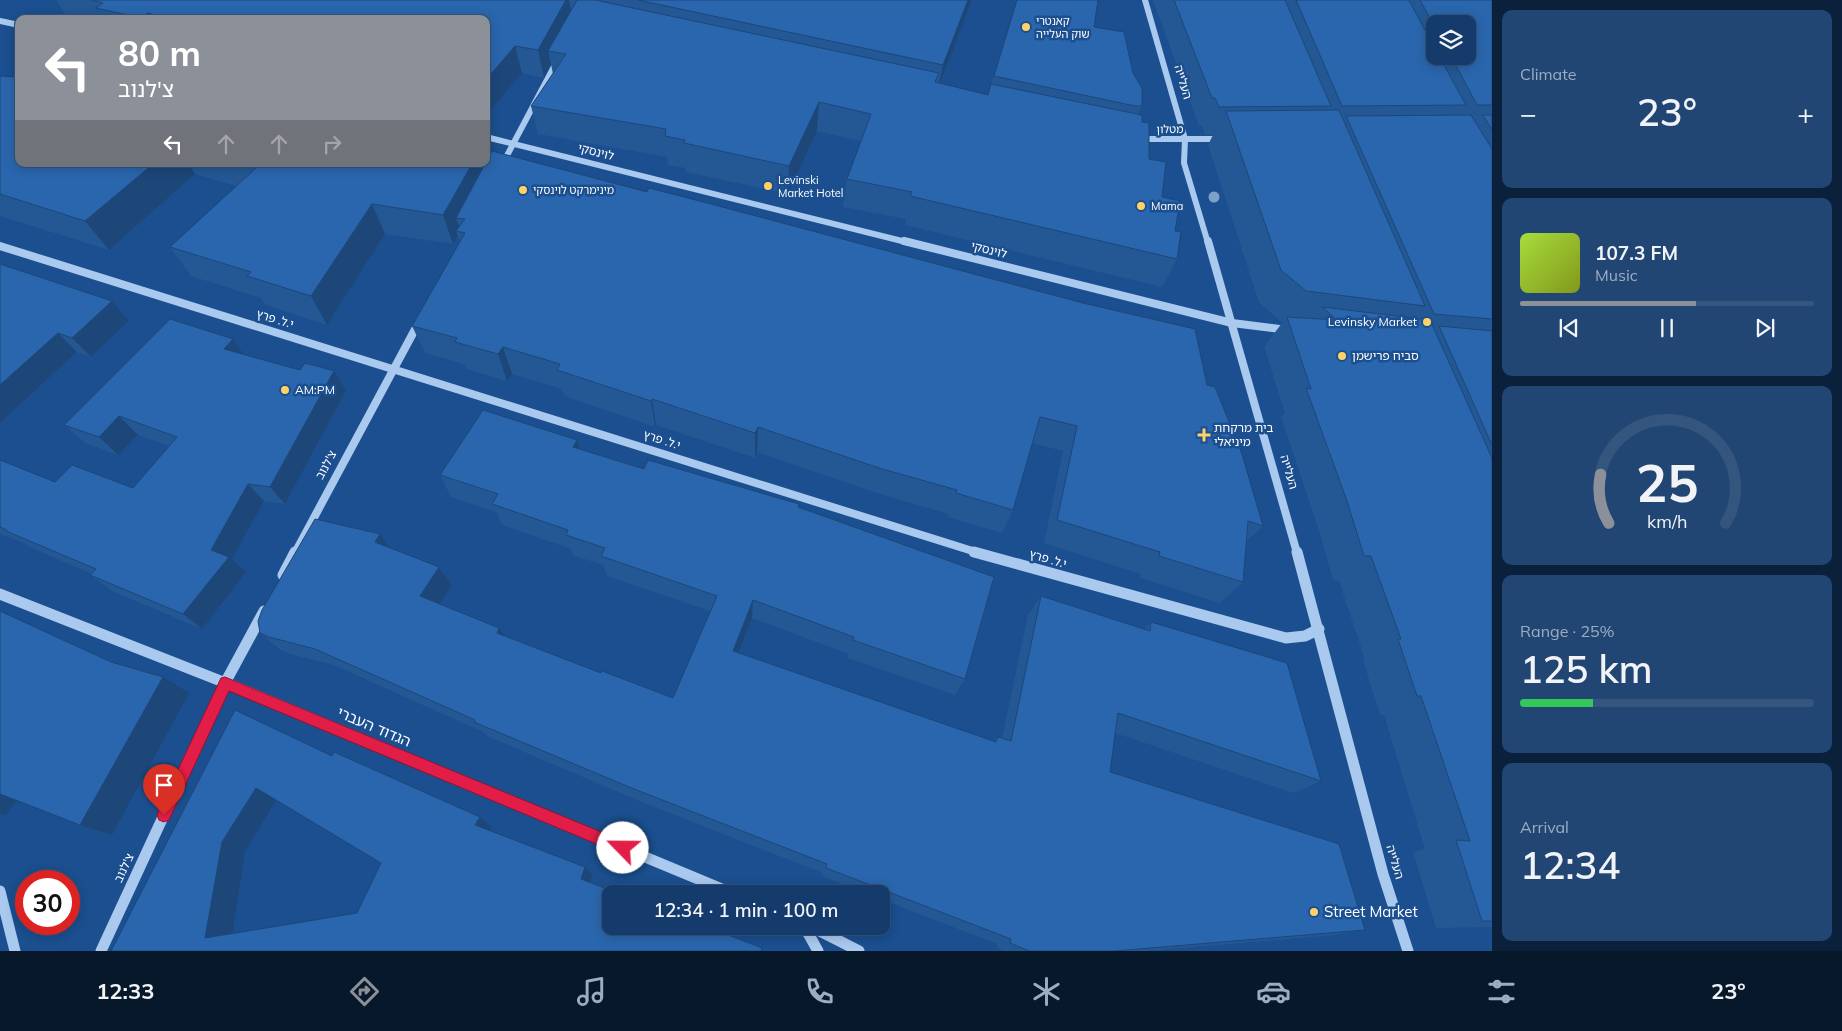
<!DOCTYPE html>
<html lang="en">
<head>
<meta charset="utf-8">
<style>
  :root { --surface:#143b6b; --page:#214673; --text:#f1f3f6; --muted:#9dadc1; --line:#33557e; --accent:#8c9099 }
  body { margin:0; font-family:Mulish,"Noto Sans Hebrew",sans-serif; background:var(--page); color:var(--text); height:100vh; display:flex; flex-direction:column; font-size:19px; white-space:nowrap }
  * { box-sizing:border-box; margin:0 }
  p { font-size:16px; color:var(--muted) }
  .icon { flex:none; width:28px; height:28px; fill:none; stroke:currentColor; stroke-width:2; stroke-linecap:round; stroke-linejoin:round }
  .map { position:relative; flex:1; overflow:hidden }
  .drawer { display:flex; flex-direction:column; gap:10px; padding:10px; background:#0b203b; width:350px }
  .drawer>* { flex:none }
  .banner { position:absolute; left:15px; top:15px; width:475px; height:152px; border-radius:10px; box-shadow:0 2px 12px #0003,0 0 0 1px var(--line); background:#8c9099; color:#fff; overflow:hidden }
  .fabs { position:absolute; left:1426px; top:15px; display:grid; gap:10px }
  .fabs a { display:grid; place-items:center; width:50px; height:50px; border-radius:10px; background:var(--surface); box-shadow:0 2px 12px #0003,0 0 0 1px var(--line); font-size:25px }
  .speed { position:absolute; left:15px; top:870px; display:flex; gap:10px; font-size:25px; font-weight:700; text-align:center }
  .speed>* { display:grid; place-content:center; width:65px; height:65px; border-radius:50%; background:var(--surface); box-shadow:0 2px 12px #0003,0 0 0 1px var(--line); line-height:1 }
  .speed .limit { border:8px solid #d22; background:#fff; color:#111 }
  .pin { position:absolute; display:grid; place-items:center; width:42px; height:42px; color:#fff; margin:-51px -21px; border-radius:50% 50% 50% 0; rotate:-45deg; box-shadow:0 0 5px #0007 }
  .pin .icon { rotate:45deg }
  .me { position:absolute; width:55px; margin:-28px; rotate:293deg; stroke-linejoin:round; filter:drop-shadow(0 0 4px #0008) }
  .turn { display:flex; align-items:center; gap:18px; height:105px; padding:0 20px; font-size:22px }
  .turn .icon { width:65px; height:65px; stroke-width:2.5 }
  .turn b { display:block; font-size:35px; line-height:42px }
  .lanes { display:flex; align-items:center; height:48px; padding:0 20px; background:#0003; justify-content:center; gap:25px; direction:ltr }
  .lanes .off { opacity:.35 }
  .big { font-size:38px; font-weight:600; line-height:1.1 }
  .drawer .tile { flex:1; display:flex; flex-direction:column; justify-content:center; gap:8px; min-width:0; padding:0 18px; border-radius:10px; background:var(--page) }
  .drawer .dial { align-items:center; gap:0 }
  .dial svg { height:130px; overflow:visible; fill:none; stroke:var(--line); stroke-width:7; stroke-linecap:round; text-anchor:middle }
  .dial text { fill:var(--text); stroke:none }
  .song { display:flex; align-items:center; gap:15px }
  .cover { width:60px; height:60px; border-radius:8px; background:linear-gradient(135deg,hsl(80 70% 55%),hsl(70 70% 35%)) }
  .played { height:5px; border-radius:2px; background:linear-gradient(90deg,var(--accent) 60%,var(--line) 60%) }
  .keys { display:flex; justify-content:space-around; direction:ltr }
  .heat { display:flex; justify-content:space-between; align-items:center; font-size:28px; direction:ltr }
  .charge { height:8px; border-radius:4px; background:linear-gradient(90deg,#34c759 25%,var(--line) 0) }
  .trip { position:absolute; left:602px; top:885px; width:288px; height:50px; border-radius:10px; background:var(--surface); box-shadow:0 2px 12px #0003,0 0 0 1px var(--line); font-weight:600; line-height:50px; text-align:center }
  .tabs { display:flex; height:80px; justify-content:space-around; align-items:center; background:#08182b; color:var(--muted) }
  .tabs .icon { width:35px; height:35px }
  .tabs .on { color:var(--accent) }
  .tabs b { font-size:22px; color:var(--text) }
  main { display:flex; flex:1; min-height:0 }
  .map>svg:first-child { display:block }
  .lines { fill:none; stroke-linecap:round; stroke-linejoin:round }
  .minor-far2 { stroke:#a9c9ee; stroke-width:6 }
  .minor-far1 { stroke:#a9c9ee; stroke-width:8 }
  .minor { stroke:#a9c9ee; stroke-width:11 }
  .tree { fill:#7ea0ca }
  .wall { fill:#245895; fill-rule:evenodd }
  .shaded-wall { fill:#1d4779 }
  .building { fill:#2a66ad; stroke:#1d4779; fill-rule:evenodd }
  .route { fill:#e11d48; stroke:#92132f }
  .poi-dot { fill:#ffd166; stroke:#1b4f8f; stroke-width:2 }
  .labels { text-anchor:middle; stroke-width:5; stroke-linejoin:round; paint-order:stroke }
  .far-poi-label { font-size:11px; fill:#fff; stroke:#1b4f8f; text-anchor:start }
  .far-street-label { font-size:11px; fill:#fff; stroke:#1b4f8f }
  .street-label { font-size:12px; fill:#fff; stroke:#1b4f8f }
  .poi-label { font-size:12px; fill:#fff; stroke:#1b4f8f; text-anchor:start }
  .near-street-label { font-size:15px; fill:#fff; stroke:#1b4f8f }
  .near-poi-label { font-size:15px; fill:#fff; stroke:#1b4f8f; text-anchor:start }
</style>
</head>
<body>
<main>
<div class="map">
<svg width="1492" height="951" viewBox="0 0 1492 951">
  <rect width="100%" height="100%" fill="#1b4f8f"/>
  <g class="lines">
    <g class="minor-far2">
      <polyline points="1145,0 1185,139 1184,163 1208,243"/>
      <polyline points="0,21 19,25"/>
      <polyline points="486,137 910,243"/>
      <polyline points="1137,139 1222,139"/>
      <polyline points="502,165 557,61"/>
    </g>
    <g class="minor-far1">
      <polyline points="904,241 1232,323 1288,330"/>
      <polyline points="1208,241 1297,553"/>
      <polyline points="0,246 979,553"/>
      <polyline points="295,553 419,322"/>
    </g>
    <g class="minor">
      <polyline points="974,552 1286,638 1305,636 1319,629"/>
      <polyline points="1297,552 1383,874 1408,951"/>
      <polyline points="283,575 295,552"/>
      <polyline points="0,594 236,687 734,894"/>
      <polyline points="0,891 15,951"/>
      <polyline points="804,926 818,951"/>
      <polyline points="810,926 859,951"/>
      <polyline points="101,951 225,683 264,611"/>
    </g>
  </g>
  <circle class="tree" cx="1214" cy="197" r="5.5"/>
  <g class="wall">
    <polygon points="56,0 972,0 940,84 988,95 994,76 1094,27 1133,73 1142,106 1138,114 1142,122 1149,159 1162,197 1175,231 1177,259 1162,287 905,225 906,219 843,207 847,179 861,141 817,131 788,194 686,172 685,168 668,165 667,157 538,134 531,106 553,74 551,64 544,78 522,73 486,116 486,19 75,19 67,17"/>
    <path d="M1153,0H1492V927L1436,928L1413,852L1425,849L1384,715H1380L1363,660L1365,659L1339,581L1333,580L1318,527L1281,417L1285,413L1264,347L1282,323L1259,302L1208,145L1213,135H1205L1202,126H1199ZM1435,24L1468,56H1435Z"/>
    <polygon points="0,76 19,164 486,164 1207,385 1263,526 1246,542 1243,582 1220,603 1140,578 1141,574 1044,543 1063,451 1032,443 1013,510 1002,533 947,517 948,514 874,492 757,452 755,458 656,425 655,427 564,396 562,389 512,374 507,381 466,369 464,364 425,353 412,326 460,241 458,236 453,244 385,234 327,325 266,305 261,298 191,276 170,247 236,186 195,174 109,250 0,216"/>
    <polygon points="0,264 112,301 129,321 91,357 77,352 0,423"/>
    <polygon points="233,339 244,354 346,391 285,504 264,501 232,559 246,572 202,629 112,591 90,575 92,574 30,547 24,543 0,534 0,460 55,482 133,488 169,446 138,435 118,455 85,443 64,425"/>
    <polygon points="577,440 580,449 644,469 799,504 798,507 965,679 955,695 848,658 849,654 752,618 739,653 993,742 998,737 1002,738 1028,615 1041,596 1144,629 1151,622 1321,781 1294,793 1115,733 1110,772 1365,930 1334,935 1147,951 1004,951 997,948 997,944 881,899 881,894 867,894 822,876 823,873 639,801 487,736 483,732 334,665 290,654 281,650 260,633 380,534 390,548 439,567 452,586 440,604 499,628 504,636 601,673 673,698 710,611 607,576 603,565 573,555 571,549 502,525 496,512 451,497 440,475"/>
  </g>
  <g class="shaded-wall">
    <polygon points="566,0 569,0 573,22 548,51 551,64 544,78 538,50"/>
    <polygon points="968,0 972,0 937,92 943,65"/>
    <polygon points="148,13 151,19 141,19 141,18"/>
    <polygon points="515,46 522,73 486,116 486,80"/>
    <polygon points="819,102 817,131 788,194 789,166"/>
    <polygon points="153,164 189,164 195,174 109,250 85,221"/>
    <polygon points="472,164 486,164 465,219 456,218 461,232 456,231 458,236 453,244 443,215"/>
    <polygon points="372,204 385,234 327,325 311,296"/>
    <polygon points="112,301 129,321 91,357 72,338"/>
    <polygon points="58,333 77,352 0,423 0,385"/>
    <polygon points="233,339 247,359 224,349"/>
    <polygon points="503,347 512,374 507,381 498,354"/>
    <polygon points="334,371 346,391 285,504 270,487"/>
    <polygon points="652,399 656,425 655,427 651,401"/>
    <polygon points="119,416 138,435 118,455 99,437"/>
    <polygon points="758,427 757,452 755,458 755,433"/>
    <polygon points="577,440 584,462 573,447"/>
    <polygon points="248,484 264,501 232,559 246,572 202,629 183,614 211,550"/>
    <polygon points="380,534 394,554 375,542"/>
    <polygon points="439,567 452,586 433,614 420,596"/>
    <polygon points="753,600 752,618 733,668 733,651"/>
    <polygon points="499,628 510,645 497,633"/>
    <polygon points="163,677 189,693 112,835 80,825"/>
    <polygon points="256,788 277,799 245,851 231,943 205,938 222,842"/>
    <polygon points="0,793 19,799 5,815 0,814"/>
    <polygon points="480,817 492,827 488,834 475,825"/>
    <polygon points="585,867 592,875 589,886 581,879"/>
  </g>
  <g class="building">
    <polygon points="91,0 566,0 538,50 515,46 486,80 486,19 169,19 148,13 141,18 96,8 103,3"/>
    <polygon points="577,0 595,0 939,73 935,82 988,95 991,84 1142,115 1142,122 1149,123 1149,159 1166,162 1162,197 1180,201 1175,231 1181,232 1177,259 910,196 912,192 847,179 871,114 819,102 789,166 684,143 685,140 665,136 666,129 531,106 566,54 548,51"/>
    <polygon points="638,0 968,0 943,65"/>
    <polygon points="1017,0 1098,0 1094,27 1124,32 1133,73 1142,88 1142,106 1135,106 994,76"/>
    <polygon points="1174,0 1285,0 1331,106 1219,107 1215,98 1212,98"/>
    <polygon points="1296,0 1409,0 1435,49 1435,56 1439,56 1466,105 1342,106"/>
    <polygon points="1420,0 1492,0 1492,105 1477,105 1451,56 1468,56 1468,24 1435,24 1435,27"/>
    <polygon points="0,76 19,77 19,164 153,164 85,221 0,194"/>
    <polygon points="1339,110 1425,306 1306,291 1281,270 1226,111"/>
    <polygon points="1471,115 1492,149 1492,319 1434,314 1346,116"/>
    <polygon points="1483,115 1492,115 1492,130"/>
    <polygon points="492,151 647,192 649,188 711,204 1083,303 1195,329 1207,385 1215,387 1242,454 1263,526 1248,521 1243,582 1159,556 1160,552 1057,520 1077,426 1040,417 1013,510 956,493 957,490 879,468 758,427 755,433 652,399 651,401 557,370 560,364 503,347 498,354 455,342 457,338 412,326 465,233 456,231 465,219 456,218 485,164 486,164 486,162"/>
    <polygon points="245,164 472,164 443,215 372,204 311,296 247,276 251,272 170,247 257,167"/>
    <polygon points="0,264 112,301 72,338 58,333 0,385"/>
    <polygon points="1322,307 1430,320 1492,458 1492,921 1482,921 1456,840 1470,841 1421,696 1417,696 1398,639 1401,639 1371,556 1364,556 1347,501 1306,388 1311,389 1287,317 1337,320"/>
    <polygon points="170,319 233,339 224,349 300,370 305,363 334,371 270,487 248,484 211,550 229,557 183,614 90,575 96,569 6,531 7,530 0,527 0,460 55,482 72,465 133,488 177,437 119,416 99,437 64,425"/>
    <polygon points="1439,326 1492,331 1492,445"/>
    <polygon points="483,410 577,440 573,447 644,469 648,460 799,504 798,507 994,577 965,679 853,640 854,637 753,600 733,651 996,742 998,737 1011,741 1041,596 1150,631 1151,622 1287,663 1321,781 1118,713 1110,772 1339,844 1365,930 1115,951 1029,951 1010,943 1011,939 826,868 827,864 634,789 474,722 475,720 315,649 269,637 260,633 258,621 262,610 315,519 380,534 375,542 439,567 420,596 499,628 497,633 601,673 602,671 673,698 717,596 601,556 605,548 566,535 568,530 492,504 498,494 440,475"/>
    <polygon points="0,611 111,662 163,677 80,825 0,794"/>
    <path d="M235,710L332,756L334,752L480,817L475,825L585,867L581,879L620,894H611V926H705L762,948L761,951H111ZM256,788L381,863L357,913L205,938L222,842Z"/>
  </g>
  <polygon class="route" points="225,677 628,843 630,848 628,853 623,855 229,691 169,820 164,822 159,820 157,815 159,810 221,678"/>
  <g class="poi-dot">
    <circle cx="1026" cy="27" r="5"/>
    <circle cx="768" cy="186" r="5"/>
    <circle cx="523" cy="190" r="5"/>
    <circle cx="1141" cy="206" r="5"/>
    <circle cx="1427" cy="322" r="5"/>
    <circle cx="1342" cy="356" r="5"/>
    <circle cx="285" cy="390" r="5"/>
    <path d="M1201.5 427.5h5v5h5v5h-5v5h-5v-5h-5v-5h5z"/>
    <circle cx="1314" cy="912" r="5"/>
  </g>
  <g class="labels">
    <g class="far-poi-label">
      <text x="1036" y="25">קאנטרי<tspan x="1036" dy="13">שוק העלייה</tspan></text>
      <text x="778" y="184">Levinski<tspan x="778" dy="13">Market Hotel</tspan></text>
      <text x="533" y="194">מינימרקט לוינסקי</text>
      <text x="1151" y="210">Mama</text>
    </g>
    <g class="far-street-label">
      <text transform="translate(1170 129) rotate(-1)" y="4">מטלון</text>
    </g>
    <g class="street-label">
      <text transform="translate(1183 82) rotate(74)" y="4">העלייה</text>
      <text transform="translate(596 152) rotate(14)" y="4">לוינסקי</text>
      <text transform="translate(989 250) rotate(14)" y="4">לוינסקי</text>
      <text transform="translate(275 319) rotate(17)" y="4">י.ל. פרץ</text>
      <text transform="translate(662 440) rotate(18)" y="4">י.ל. פרץ</text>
      <text transform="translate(326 465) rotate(-62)" y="4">צ'לנוב</text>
      <text transform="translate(1289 472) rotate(74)" y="4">העלייה</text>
      <text transform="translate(1048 559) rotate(16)" y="4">י.ל. פרץ</text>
      <text transform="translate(1395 862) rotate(74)" y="4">העלייה</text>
      <text transform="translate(124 868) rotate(-65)" y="4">צ'לנוב</text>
    </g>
    <g class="poi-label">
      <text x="1417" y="326" text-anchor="end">Levinsky Market</text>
      <text x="1352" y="360">סביח פרישמן</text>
      <text x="295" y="394">AM:PM</text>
      <text x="1214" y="432">בית מרקחת<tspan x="1214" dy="14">מיניאלי</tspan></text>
    </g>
    <g class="near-street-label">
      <text transform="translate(374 727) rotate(23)" y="5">הגדוד העברי</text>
    </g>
    <g class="near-poi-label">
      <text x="1324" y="917">Street Market</text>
    </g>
  </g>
</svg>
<div class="fabs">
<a><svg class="icon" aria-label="layers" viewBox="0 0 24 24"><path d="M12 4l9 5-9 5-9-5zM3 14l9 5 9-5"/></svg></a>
</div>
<div class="speed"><div class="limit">30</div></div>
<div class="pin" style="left:164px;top:815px;background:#d93025"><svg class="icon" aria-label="arrive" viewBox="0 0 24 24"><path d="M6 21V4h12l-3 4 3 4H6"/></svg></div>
<svg class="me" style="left:623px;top:848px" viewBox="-20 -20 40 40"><circle r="19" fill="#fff"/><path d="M0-13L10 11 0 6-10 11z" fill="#e11d48"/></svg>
<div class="trip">12:34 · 1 min · 100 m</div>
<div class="banner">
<div class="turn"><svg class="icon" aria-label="left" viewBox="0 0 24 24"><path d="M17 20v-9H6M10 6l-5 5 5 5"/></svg><div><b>80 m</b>צ'לנוב</div></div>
<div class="lanes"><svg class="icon" aria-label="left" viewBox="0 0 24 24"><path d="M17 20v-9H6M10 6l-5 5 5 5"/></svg><svg class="icon off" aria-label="ahead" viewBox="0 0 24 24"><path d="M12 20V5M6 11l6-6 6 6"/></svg><svg class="icon off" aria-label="ahead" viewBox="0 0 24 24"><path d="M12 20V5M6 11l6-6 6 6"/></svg><svg class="icon off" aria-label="right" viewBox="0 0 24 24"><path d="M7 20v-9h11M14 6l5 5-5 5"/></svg></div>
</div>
</div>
<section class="drawer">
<div class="tile"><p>Climate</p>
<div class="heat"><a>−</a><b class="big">23°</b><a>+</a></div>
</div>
<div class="tile">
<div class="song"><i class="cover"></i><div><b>107.3 FM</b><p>Music</p></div></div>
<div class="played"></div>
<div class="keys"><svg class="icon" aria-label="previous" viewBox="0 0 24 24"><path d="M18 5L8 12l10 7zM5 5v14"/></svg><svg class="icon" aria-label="pause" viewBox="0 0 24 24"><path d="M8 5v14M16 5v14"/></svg><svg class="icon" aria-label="next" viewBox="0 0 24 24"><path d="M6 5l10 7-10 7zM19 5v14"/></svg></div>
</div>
<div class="tile dial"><svg viewBox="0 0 100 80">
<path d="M14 69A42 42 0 1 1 86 69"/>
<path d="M14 69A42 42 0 0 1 9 39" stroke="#8c9099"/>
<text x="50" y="56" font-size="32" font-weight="700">25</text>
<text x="50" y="72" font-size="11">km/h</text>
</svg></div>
<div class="tile"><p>Range · 25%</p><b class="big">125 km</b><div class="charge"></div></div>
<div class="tile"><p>Arrival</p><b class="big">12:34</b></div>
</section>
</main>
<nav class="tabs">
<b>12:33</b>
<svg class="icon on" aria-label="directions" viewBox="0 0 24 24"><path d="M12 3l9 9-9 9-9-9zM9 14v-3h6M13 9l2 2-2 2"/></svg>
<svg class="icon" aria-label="music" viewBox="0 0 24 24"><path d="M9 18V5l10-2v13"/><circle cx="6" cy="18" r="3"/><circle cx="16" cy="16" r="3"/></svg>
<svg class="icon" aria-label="phone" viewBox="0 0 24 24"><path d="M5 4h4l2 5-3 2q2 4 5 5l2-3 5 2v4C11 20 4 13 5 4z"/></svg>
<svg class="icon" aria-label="climate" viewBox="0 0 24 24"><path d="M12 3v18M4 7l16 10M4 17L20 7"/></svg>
<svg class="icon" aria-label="car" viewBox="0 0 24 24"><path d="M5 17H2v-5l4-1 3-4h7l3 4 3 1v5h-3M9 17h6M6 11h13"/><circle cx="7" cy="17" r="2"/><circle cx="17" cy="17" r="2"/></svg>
<svg class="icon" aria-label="filters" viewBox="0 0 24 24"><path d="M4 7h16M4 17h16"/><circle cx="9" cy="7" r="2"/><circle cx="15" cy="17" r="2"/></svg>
<b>23°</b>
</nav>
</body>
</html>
